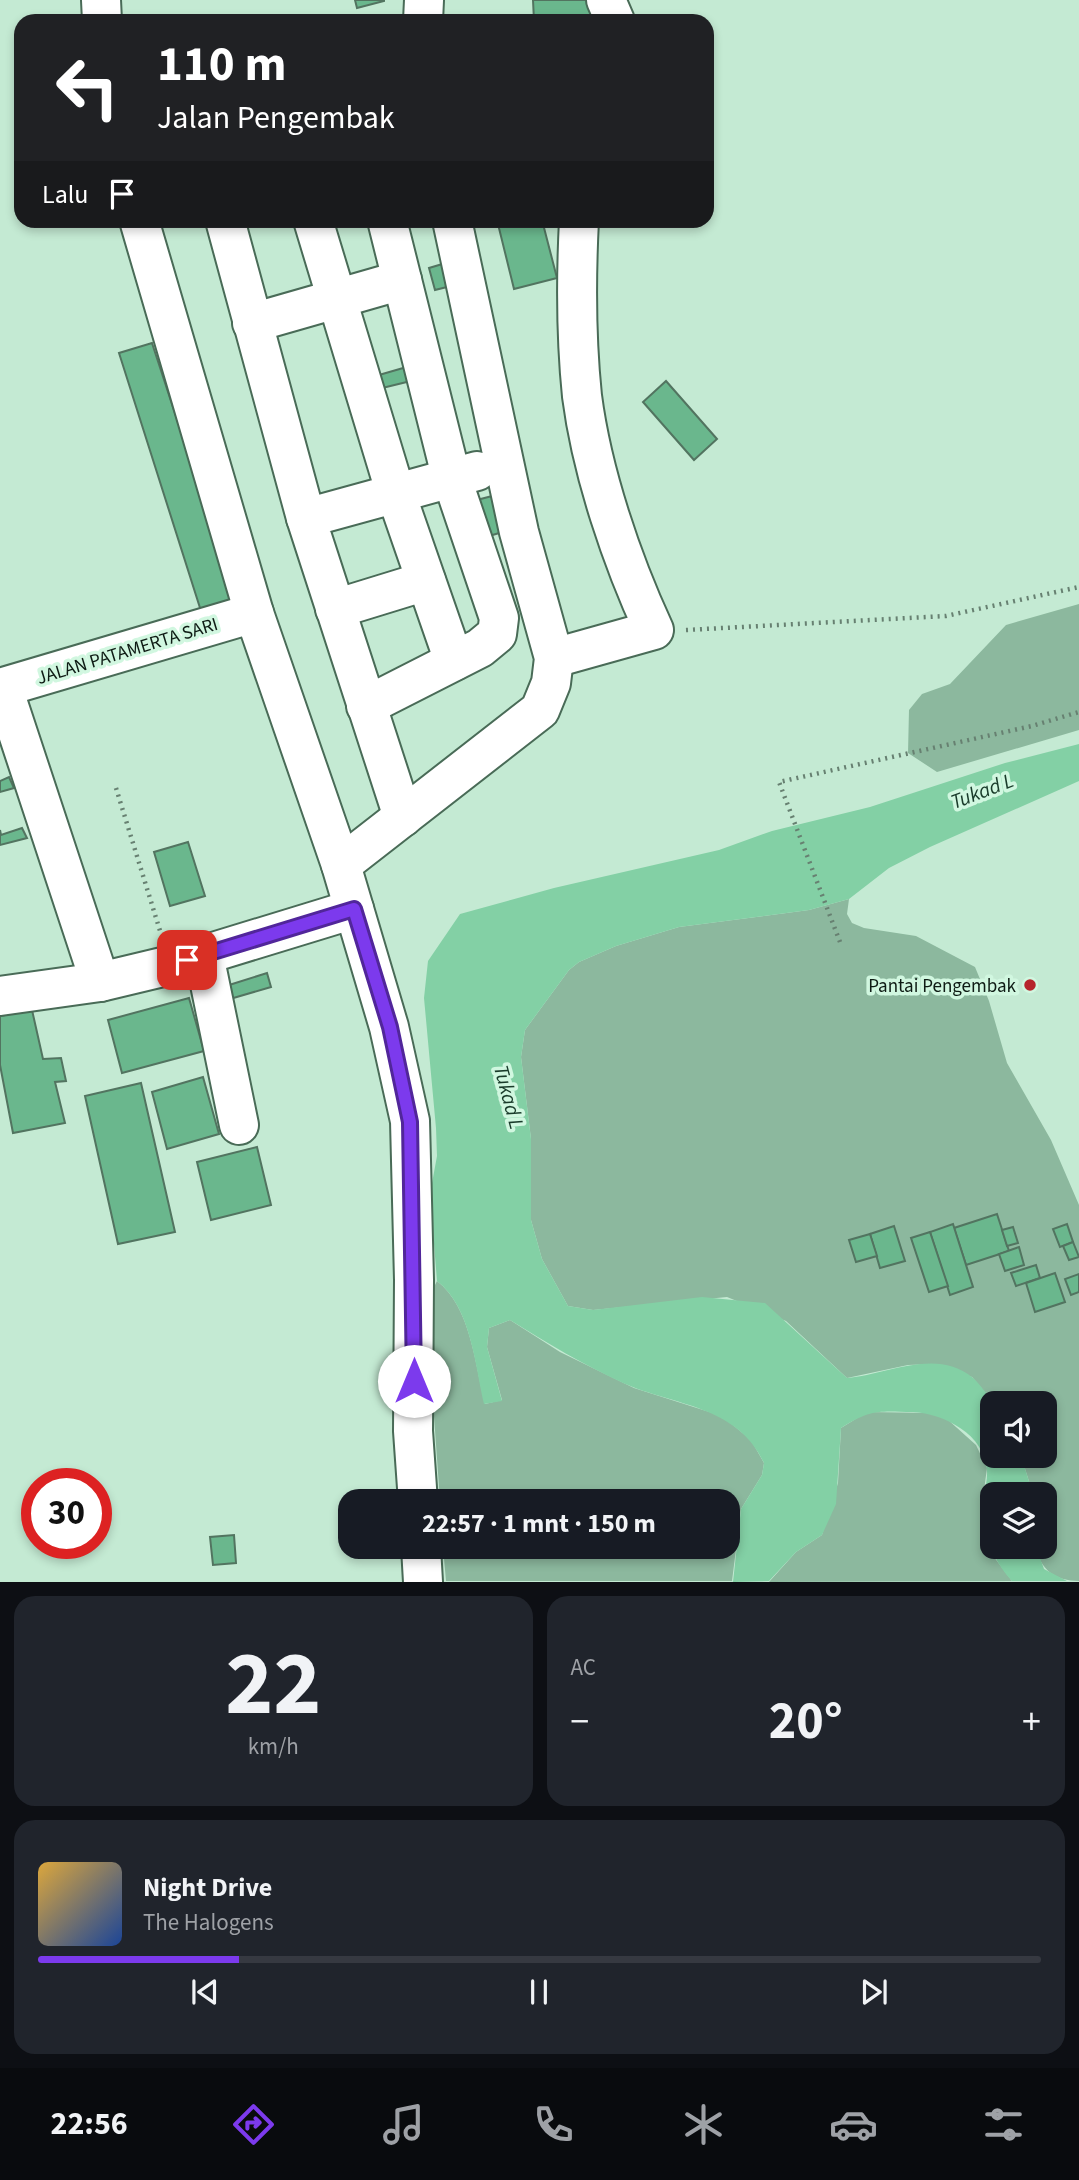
<!DOCTYPE html>
<html lang="id">
<head>
<meta charset="utf-8">
<style>
  :root { --surface:#171b24; --page:#20242c; --text:#f1f3f6; --muted:#9ea1a6; --line:#363941; --accent:#7c3aed }
  body { margin:0; font-family:"Source Sans 3",sans-serif; background:var(--page); color:var(--text); height:100vh; display:flex; flex-direction:column; font-size:26px; white-space:nowrap }
  * { box-sizing:border-box; margin:0 }
  p { font-size:23px; color:var(--muted) }
  .icon { flex:none; width:38px; height:38px; fill:none; stroke:currentColor; stroke-width:2; stroke-linecap:round; stroke-linejoin:round }
  .map { position:relative; height:1582px; overflow:hidden }
  .side { display:flex; flex-direction:column; gap:14px; padding:14px; background:#0d0f14; flex:1 }
  .side>* { flex:none }
  .guide { position:absolute; left:14px; top:14px; width:700px; height:214px; border-radius:21px; box-shadow:0 4px 10px #0003; background:#202124; color:#fff; overflow:hidden }
  .controls { position:absolute; left:980px; top:1391px; display:grid; gap:14px }
  .controls a { display:grid; place-items:center; width:77px; height:77px; border-radius:14px; background:var(--surface); box-shadow:0 4px 10px #0003; font-size:35px }
  .speed { position:absolute; left:21px; top:1468px; display:flex; gap:14px; font-size:35px; font-weight:700; text-align:center }
  .speed>* { display:grid; place-content:center; width:91px; height:91px; border-radius:50%; background:var(--surface); box-shadow:0 4px 10px #0003; line-height:1 }
  .speed .limit { border:10px solid #d22; background:#fff; color:#111 }
  .pin { position:absolute; display:grid; place-items:center; width:60px; height:60px; color:#fff; margin:-30px; border-radius:14px; box-shadow:0 4px 10px #0006 }
  .me { position:absolute; width:77px; margin:-38px; rotate:0deg; stroke-linejoin:round; filter:drop-shadow(0 0 5px #0008) }
  .turn { display:flex; align-items:center; gap:24px; height:147px; padding:0 28px; font-size:32px }
  .turn .icon { width:91px; height:91px; stroke-width:2.5 }
  .turn b { display:block; font-size:49px; line-height:60px }
  .then { display:flex; align-items:center; height:66px; padding:0 28px; background:#0003; gap:14px; font-size:26px }
  .big { font-size:52px; font-weight:700; line-height:1.1 }
  .side .card { flex:1; display:flex; flex-direction:column; justify-content:center; gap:10px; min-width:0; padding:0 24px; border-radius:21px; background:var(--page) }
  .side .dial { align-items:center; gap:0 }
  .dial b { font-size:91px; line-height:1 }
  .song { display:flex; align-items:center; gap:21px }
  .cover { width:84px; height:84px; border-radius:10px; background:linear-gradient(135deg,hsl(40 70% 55%),hsl(220 70% 35%)) }
  .played { height:7px; border-radius:4px; background:linear-gradient(90deg,var(--accent) 20%,var(--line) 20%) }
  .keys { display:flex; justify-content:space-around; direction:ltr }
  .heat { display:flex; justify-content:space-between; align-items:center; font-size:38px; direction:ltr }
  .side .tiles { flex:1; display:grid; gap:14px; grid-template-columns:1fr 1fr }
  .card:last-child { grid-column:span 2 }
  .trip { position:absolute; left:338px; top:1489px; width:402px; height:70px; border-radius:21px; background:var(--surface); box-shadow:0 4px 10px #0003; font-weight:700; line-height:70px; text-align:center }
  .tab-bar { display:flex; height:112px; justify-content:space-around; align-items:center; background:#090b0e; color:var(--muted) }
  .tab-bar .icon { width:49px; height:49px }
  .tab-bar .selected { color:var(--accent) }
  .tab-bar b { font-size:32px; color:var(--text) }
  .map>svg:first-child { display:block }
  .green { fill:#8cb89e }
  .water { fill:#83d0a5 }
  .building { fill:#6ab78d; stroke:#527460; stroke-width:2 }
  .lines { fill:none; stroke-linecap:round; stroke-linejoin:round }
  .minor-casing { stroke:#496b57; stroke-width:42 }
  .path { stroke:#678071; stroke-width:4.5; stroke-dasharray:2 5; stroke-linecap:butt }
  .minor { stroke:#fff; stroke-width:38 }
  .route-casing { stroke:#51269a; stroke-width:18 }
  .route { stroke:#7c3aed; stroke-width:12 }
  .poi-dot { fill:#b6252c; stroke:#d1f7e0; stroke-width:2.5 }
  .labels { text-anchor:middle; stroke-width:7; stroke-linejoin:round; paint-order:stroke }
  .street-label { font-size:19px; fill:#0e1b14; stroke:#d1f7e0 }
  .poi-label { font-size:19px; fill:#0e1b14; stroke:#d1f7e0; text-anchor:end }
  .water-label { font-size:21px; font-style:italic; fill:#193b2a; stroke:#d1f7e0 }
</style>
</head>
<body>
<div class="map">
<svg width="1079" height="1582" viewBox="0 0 1079 1582">
  <rect width="100%" height="100%" fill="#c4ead3"/>
  <g class="green">
    <polygon points="1079,604 1079,730 937,772 908,753 909,710 922,694 950,684 1006,625"/>
    <path d="M849,899L847,914L852,923L864,928L916,936L975,967L989,1001L1007,1063L1051,1140L1079,1205V1581C1056,1581 1040,1570 1036,1547H1045V1494H1033L1021,1456H1045V1404L994,1403L972,1377L932,1364L908,1365L847,1378L786,1321L727,1297L593,1310L568,1306L542,1259L531,1220V1139L521,1057L525,1030L569,970L579,962L616,946L679,927L809,910Z"/>
    <path d="M437,1281C471,1307 475,1365 485,1404L502,1400L487,1347L489,1328L510,1320L560,1352L634,1388L722,1416L751,1440L764,1463L762,1475L741,1509L732,1581H446L443,1547H728V1502L440,1501L426,1303Z"/>
    <polygon points="867,1412 933,1413 946,1418 976,1445 987,1468 982,1505 994,1557 1012,1581 769,1582 796,1552 822,1535 838,1483 841,1428"/>
  </g>
  <path class="water" d="M1079,744V781L930,847L889,868L849,899L809,910L679,927L616,946L579,962L569,970L525,1030L521,1057L531,1139V1220L542,1259L568,1306L593,1310L702,1297L765,1303L847,1378C886,1375 937,1347 973,1378C981,1385 987,1395 994,1403L992,1456H1021L1033,1494H992V1547H1036L1044,1569L1067,1581H1079H1012C996,1564 987,1543 982,1519C979,1503 988,1487 987,1471C985,1434 944,1414 913,1412C878,1411 871,1409 841,1428L836,1504L822,1535L796,1552L769,1581L733,1582L741,1509L762,1475L764,1463C737,1405 675,1406 623,1383C584,1365 547,1343 510,1320L489,1328L487,1347L502,1401L484,1404C475,1365 471,1307 437,1281L430,1194L437,1156L436,1128L424,998L428,961L460,914L554,888L719,850L772,831L870,807L1005,763Z"/>
  <g class="building">
    <polygon points="355,0 384,0 384,1 357,8"/>
    <polygon points="533,0 597,0 597,21 534,21"/>
    <polygon points="497,220 542,220 557,278 514,289"/>
    <polygon points="449,262 455,285 435,290 429,268"/>
    <polygon points="152,343 236,600 201,611 119,353"/>
    <polygon points="410,366 415,380 374,390 372,377"/>
    <polygon points="666,381 717,439 694,460 643,402"/>
    <polygon points="496,495 506,531 479,539 469,502"/>
    <polygon points="9,777 14,788 0,792 0,781"/>
    <polygon points="22,828 27,838 0,845 0,830 1,835"/>
    <polygon points="188,842 205,896 170,906 154,852"/>
    <polygon points="267,973 271,987 230,999 226,986"/>
    <polygon points="189,998 204,1051 122,1073 108,1020"/>
    <polygon points="32,1010 43,1059 61,1058 66,1081 55,1082 65,1123 13,1133 0,1065 0,1016"/>
    <polygon points="203,1077 219,1134 167,1149 152,1092"/>
    <polygon points="141,1083 175,1232 118,1244 85,1096"/>
    <polygon points="257,1147 271,1205 211,1220 197,1162"/>
    <polygon points="997,1214 1009,1251 966,1265 954,1228"/>
    <polygon points="953,1224 973,1287 950,1295 930,1232"/>
    <polygon points="1067,1224 1073,1242 1060,1247 1053,1229"/>
    <polygon points="894,1226 905,1261 880,1268 870,1234"/>
    <polygon points="1013,1227 1018,1243 1007,1246 1002,1230"/>
    <polygon points="930,1232 948,1286 929,1292 911,1238"/>
    <polygon points="870,1234 877,1256 856,1262 849,1240"/>
    <polygon points="1073,1242 1079,1257 1069,1260 1063,1246"/>
    <polygon points="1019,1247 1024,1265 1005,1271 999,1254"/>
    <polygon points="1036,1265 1040,1278 1016,1286 1011,1273"/>
    <polygon points="1055,1273 1065,1302 1035,1312 1026,1283"/>
    <polygon points="1079,1274 1079,1292 1071,1295 1065,1279"/>
    <polygon points="234,1535 236,1563 213,1565 210,1537"/>
  </g>
  <g class="lines">
    <g class="minor-casing">
      <g id="minor">
        <polyline points="101,0 102,21"/>
        <polyline points="606,0 615,21"/>
        <polyline points="423,21 424,0"/>
        <polyline points="139,220 254,613 341,865 389,1027 410,1121 414,1280 413,1431 418,1502"/>
        <polyline points="225,220 306,518"/>
        <polyline points="313,220 395,491 454,661"/>
        <polyline points="252,323 402,280"/>
        <polyline points="335,609 426,581"/>
        <path d="M554,658L654,630C622,561 592,473 582,396C576,338 576,279 579,220"/>
        <polyline points="0,688 254,613"/>
        <polyline points="3,688 100,982"/>
        <polyline points="366,706 480,648 497,634 499,618 451,476 387,220"/>
        <polyline points="403,817 306,518 477,471"/>
        <polyline points="341,865 540,710 551,683 554,658 519,532 452,220"/>
        <polyline points="204,955 239,1125"/>
        <polyline points="0,996 100,982 171,965 354,909"/>
        <polyline points="421,1547 423,1582"/>
      </g>
    </g>
    <g class="path">
      <polyline points="686,630 946,616 1079,587"/>
      <polyline points="116,788 161,934"/>
      <polyline points="840,942 779,782 1032,726 1079,712"/>
    </g>
    <use href="#minor" class="minor"/>
  </g>
  <g class="lines">
    <g class="route-casing">
      <polyline id="route" points="187,960 354,909 390,1027 410,1122 414,1381"/>
    </g>
    <use href="#route" class="route"/>
  </g>
  <circle class="poi-dot" cx="1030" cy="985" r="7"/>
  <g class="labels">
    <g class="street-label">
      <text transform="translate(127 650) rotate(-17)" y="7">JALAN PATAMERTA SARI</text>
    </g>
    <g class="poi-label">
      <text x="1016" y="992">Pantai Pengembak</text>
    </g>
    <g class="water-label">
      <text transform="translate(982 791) rotate(-21)" y="7">Tukad L</text>
      <text transform="translate(509 1097) rotate(75)" y="7">Tukad L</text>
    </g>
  </g>
</svg>
<div class="controls">
<a><svg class="icon" aria-label="sound" viewBox="0 0 24 24"><path d="M4 9h4l5-4v14l-5-4H4zM17 9q2 3 0 6"/></svg></a>
<a><svg class="icon" aria-label="layers" viewBox="0 0 24 24"><path d="M12 4l9 5-9 5-9-5zM3 14l9 5 9-5"/></svg></a>
</div>
<div class="speed"><div class="limit">30</div></div>
<div class="pin" style="left:187px;top:960px;background:#d93025"><svg class="icon" aria-label="arrive" viewBox="0 0 24 24"><path d="M6 21V4h12l-3 4 3 4H6"/></svg></div>
<svg class="me" style="left:414px;top:1381px" viewBox="-20 -20 40 40"><circle r="19" fill="#fff"/><path d="M0-13L10 11 0 6-10 11z" fill="#7c3aed"/></svg>
<div class="trip">22:57 · 1 mnt · 150 m</div>
<div class="guide">
<div class="turn"><svg class="icon" aria-label="left" viewBox="0 0 24 24"><path d="M17 20v-9H6M10 6l-5 5 5 5"/></svg><div><b>110 m</b>Jalan Pengembak</div></div>
<div class="then">Lalu<svg class="icon" aria-label="arrive" viewBox="0 0 24 24"><path d="M6 21V4h12l-3 4 3 4H6"/></svg></div>
</div>
</div>
<section class="side">
<div class="tiles">
<div class="card dial"><b>22</b><p>km/h</p></div>
<div class="card"><p>AC</p>
<div class="heat"><a>−</a><b class="big">20°</b><a>+</a></div>
</div>
<div class="card">
<div class="song"><i class="cover"></i><div><b>Night Drive</b><p>The Halogens</p></div></div>
<div class="played"></div>
<div class="keys"><svg class="icon" aria-label="previous" viewBox="0 0 24 24"><path d="M18 5L8 12l10 7zM5 5v14"/></svg><svg class="icon" aria-label="pause" viewBox="0 0 24 24"><path d="M8 5v14M16 5v14"/></svg><svg class="icon" aria-label="next" viewBox="0 0 24 24"><path d="M6 5l10 7-10 7zM19 5v14"/></svg></div>
</div>
</div>
</section>
<nav class="tab-bar">
<b>22:56</b>
<svg class="icon selected" aria-label="directions" viewBox="0 0 24 24"><path d="M12 3l9 9-9 9-9-9zM9 14v-3h6M13 9l2 2-2 2"/></svg>
<svg class="icon" aria-label="music" viewBox="0 0 24 24"><path d="M9 18V5l10-2v13"/><circle cx="6" cy="18" r="3"/><circle cx="16" cy="16" r="3"/></svg>
<svg class="icon" aria-label="phone" viewBox="0 0 24 24"><path d="M5 4h4l2 5-3 2q2 4 5 5l2-3 5 2v4C11 20 4 13 5 4z"/></svg>
<svg class="icon" aria-label="climate" viewBox="0 0 24 24"><path d="M12 3v18M4 7l16 10M4 17L20 7"/></svg>
<svg class="icon" aria-label="car" viewBox="0 0 24 24"><path d="M5 17H2v-5l4-1 3-4h7l3 4 3 1v5h-3M9 17h6M6 11h13"/><circle cx="7" cy="17" r="2"/><circle cx="17" cy="17" r="2"/></svg>
<svg class="icon" aria-label="filters" viewBox="0 0 24 24"><path d="M4 7h16M4 17h16"/><circle cx="9" cy="7" r="2"/><circle cx="15" cy="17" r="2"/></svg>
</nav>
</body>
</html>
